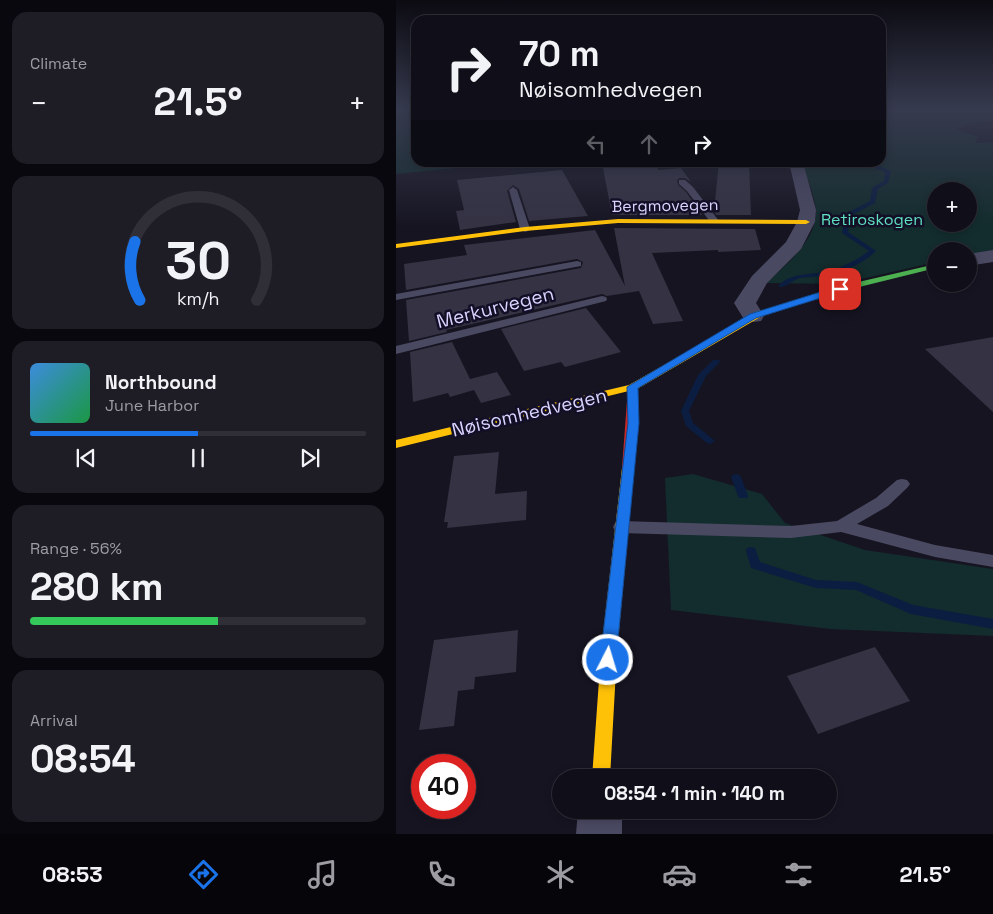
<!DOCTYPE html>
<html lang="en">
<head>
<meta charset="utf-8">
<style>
  :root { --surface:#100f19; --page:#1e1d26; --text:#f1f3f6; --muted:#9c9ca2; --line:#302f38; --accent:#1a73e8 }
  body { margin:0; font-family:"Space Grotesk",sans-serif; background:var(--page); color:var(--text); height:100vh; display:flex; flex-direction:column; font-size:19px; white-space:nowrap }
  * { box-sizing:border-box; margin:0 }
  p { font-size:16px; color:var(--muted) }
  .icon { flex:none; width:28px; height:28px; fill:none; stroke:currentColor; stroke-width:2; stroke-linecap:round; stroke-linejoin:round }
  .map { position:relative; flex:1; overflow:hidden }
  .side { display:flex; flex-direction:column; gap:12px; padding:12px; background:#09080e; width:396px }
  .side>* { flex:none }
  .hud { position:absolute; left:15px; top:15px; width:475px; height:152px; border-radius:15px; box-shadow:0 2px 8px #0003,0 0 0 1px var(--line); background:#100f19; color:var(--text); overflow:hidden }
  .buttons { position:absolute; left:531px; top:182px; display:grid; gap:10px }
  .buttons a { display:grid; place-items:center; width:50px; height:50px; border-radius:50%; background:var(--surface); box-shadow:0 2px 8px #0003,0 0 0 1px var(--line); font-size:25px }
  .speed { position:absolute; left:15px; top:754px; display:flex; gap:10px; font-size:25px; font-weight:700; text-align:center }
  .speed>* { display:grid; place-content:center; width:65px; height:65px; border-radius:50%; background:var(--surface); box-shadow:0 2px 8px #0003,0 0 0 1px var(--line); line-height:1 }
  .speed .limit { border:8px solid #d22; background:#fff; color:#111 }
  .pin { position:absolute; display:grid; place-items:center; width:42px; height:42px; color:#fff; margin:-21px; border-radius:10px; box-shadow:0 2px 8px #0006 }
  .me { position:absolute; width:55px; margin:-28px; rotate:5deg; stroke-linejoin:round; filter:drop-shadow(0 0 4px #0008) }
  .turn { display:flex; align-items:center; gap:18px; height:105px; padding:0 25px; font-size:22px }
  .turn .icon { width:65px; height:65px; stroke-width:2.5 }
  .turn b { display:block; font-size:35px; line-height:42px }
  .lanes { display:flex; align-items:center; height:48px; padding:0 25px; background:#0003; justify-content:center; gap:25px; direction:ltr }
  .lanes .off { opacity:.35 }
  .big { font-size:38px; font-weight:800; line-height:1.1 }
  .side .widget { flex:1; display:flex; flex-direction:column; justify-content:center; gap:8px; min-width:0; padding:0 18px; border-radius:15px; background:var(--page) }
  .side .dial { align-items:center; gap:0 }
  .dial svg { height:130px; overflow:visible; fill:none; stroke:var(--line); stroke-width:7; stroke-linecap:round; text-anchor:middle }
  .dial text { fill:var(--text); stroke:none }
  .song { display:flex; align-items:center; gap:15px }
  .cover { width:60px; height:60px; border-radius:8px; background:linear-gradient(135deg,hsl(210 70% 55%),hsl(140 70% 35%)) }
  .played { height:5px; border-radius:2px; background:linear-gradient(90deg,var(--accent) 50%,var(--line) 50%) }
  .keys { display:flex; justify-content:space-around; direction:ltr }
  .heat { display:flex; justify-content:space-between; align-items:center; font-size:28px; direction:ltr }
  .charge { height:8px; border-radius:4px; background:linear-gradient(90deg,#34c759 56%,var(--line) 0) }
  .trip { position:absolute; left:156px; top:769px; width:285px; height:50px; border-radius:25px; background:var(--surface); box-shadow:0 2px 8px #0003,0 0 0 1px var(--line); font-weight:800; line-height:50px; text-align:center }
  .tabs { display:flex; height:80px; justify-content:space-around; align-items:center; background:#06060a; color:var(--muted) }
  .tabs .icon { width:35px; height:35px }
  .tabs .current { color:var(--accent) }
  .tabs b { font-size:22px; color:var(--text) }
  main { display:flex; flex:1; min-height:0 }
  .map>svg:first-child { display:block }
  .green { fill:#132c2d; fill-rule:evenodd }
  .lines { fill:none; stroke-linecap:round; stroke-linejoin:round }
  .stream { fill:#0b1e41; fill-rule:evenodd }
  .building { fill:#343243 }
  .lane { fill:#4a4962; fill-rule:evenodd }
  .street { fill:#4a4962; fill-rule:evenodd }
  .fast { fill:#4caf50; fill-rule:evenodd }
  .slow { fill:#ffc107; fill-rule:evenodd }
  .jam { fill:#c62828; fill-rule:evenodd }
  .route { fill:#1a73e8; stroke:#114b97 }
  .labels { text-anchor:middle; stroke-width:5; stroke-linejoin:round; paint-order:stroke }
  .far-street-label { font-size:16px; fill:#d9d4ff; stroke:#130f26 }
  .far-park-label { font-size:16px; fill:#5fe0c0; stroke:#130f26 }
  .street-label { font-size:19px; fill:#d9d4ff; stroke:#130f26 }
</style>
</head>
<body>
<main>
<section class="side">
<div class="widget"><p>Climate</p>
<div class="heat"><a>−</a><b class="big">21.5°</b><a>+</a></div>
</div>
<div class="widget dial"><svg viewBox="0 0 100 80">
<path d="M14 69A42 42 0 1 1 86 69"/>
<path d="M14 69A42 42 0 0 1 11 33" stroke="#1a73e8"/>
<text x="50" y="56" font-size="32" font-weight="700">30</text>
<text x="50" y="72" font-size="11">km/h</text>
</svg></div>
<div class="widget">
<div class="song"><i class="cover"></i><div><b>Northbound</b><p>June Harbor</p></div></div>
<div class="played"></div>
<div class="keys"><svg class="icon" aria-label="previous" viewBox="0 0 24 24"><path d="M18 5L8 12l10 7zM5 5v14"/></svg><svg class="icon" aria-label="pause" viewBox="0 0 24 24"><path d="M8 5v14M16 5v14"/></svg><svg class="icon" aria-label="next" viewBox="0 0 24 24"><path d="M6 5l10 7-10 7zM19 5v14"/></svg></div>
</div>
<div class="widget"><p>Range · 56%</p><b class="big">280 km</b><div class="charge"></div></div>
<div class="widget"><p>Arrival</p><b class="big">08:54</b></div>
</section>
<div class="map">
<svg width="597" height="834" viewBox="0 0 597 834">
  <rect width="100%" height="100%" fill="#161421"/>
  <g class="green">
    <polygon points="0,110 20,110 20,162 110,163 0,174"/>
    <path d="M485,110H597V120L573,124L560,129L582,137L579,143L597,142V250L573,255L572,251H540V262L443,284L370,283C389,266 421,240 420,211C419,196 411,178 406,163L485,162ZM540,191H572V224H540Z"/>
    <polygon points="297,474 366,494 389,523 469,550 597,569 597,636 434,629 275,610 269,478"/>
  </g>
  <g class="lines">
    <g class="stream">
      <path d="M465,162H473L495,171L492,183L482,189L479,203L454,216L452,232L480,251C467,264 446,273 427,276C419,277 411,277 404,278C396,280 390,288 383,287V285C396,273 411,275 427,272C443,269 460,261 473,251L446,233L449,214L474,201L476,188L488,181L489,172Z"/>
      <polygon points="317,360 323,360 324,362 310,376 293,411 297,423 319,441 314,444 311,443 290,426 285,411 302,375"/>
      <polygon points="340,474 343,475 345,477 352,496 351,498 343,498 342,496 335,477 337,475"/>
      <polygon points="355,547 359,548 364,562 420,580 461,582 517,605 597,619 597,629 515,614 460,590 420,588 355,568 350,551 351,548"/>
    </g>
  </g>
  <g class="building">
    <polygon points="323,162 353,162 355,215 320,215 318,211"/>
    <polygon points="261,165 262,170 285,168 295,182 289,178 283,178 281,180 282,185 290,192 306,215 216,215 207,168"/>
    <polygon points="166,170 192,216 133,221 123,189 117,185 111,191 120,222 64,230 60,211 68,210 61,180"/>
    <polygon points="218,228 359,229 365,250 322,252 322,250 256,253 287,321 257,324 243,291 211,296 206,294 50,330 51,332 13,341 10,300 185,268 187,262 181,259 10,290 8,264 71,255 68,245 199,230 229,286"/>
    <polygon points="190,308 225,352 169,367 165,362 128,371 105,329"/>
    <polygon points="597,337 597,412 529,349"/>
    <polygon points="56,342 74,379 101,372 115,395 85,403 78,390 54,397 52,393 17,402 14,352"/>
    <polygon points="103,452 99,494 131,491 130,520 51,528 52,522 48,522 58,456"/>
    <polygon points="122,630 120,672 79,677 78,689 62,691 58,726 23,730 38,640"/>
    <polygon points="479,647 514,701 422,734 391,676"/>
  </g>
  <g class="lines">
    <g class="lane">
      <polygon points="283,180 289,180 297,187 323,221 321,223 315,223 291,191 283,184"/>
      <polygon points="117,187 121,190 134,229 132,231 129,232 124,229 113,190"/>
      <polygon points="181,261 185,262 185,266 0,300 0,294"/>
      <polygon points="206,296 210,297 211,299 210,301 0,354 0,346"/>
      <polygon points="506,479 511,480 514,484 511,488 492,506 461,524 539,545 597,555 597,567 539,557 445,532 395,538 225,533 219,531 217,527 219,523 225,521 395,526 441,521 480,498 501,480"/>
    </g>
    <g class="street">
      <polygon points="393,162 407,162 420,210 419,222 405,249 371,283 360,303 368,316 365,321 357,322 349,321 338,303 356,276 390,242 401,222 404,210"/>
      <polygon points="597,250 597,262 572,266 572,254"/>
      <polygon points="182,810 226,810 226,834 180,834"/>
    </g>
    <polygon class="fast" points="540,264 540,268 447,291 366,316 363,317 358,314 360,312 441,287"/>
    <g class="slow">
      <polygon points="222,219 410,220 414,222 410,224 222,223 129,231 0,248 0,244 129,227"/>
      <polygon points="363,311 368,314 366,316 241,389 0,448 0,440 233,385"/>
      <polygon points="232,464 238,468 221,652 214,778 196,778 205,652 226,468"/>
    </g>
    <polygon class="jam" points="237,384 242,387 238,468 232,472 226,468 232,387"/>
  </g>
  <linearGradient id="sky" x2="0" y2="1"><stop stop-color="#0c0b12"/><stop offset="0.48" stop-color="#363a4e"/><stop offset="1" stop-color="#363a4e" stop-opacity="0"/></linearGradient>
  <rect width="597" height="227" fill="url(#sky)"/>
  <polygon class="route" points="444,286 447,287 447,291 360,318 242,388 243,423 220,660 218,665 212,667 207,665 204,660 232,423 231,387 354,314"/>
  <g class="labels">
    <g class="far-street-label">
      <text transform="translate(269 205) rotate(-1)" y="6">Bergmovegen</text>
    </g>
    <g class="far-park-label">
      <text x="476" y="225">Retiroskogen</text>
    </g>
    <g class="street-label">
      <text transform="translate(99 307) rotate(-14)" y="7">Merkurvegen</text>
      <text transform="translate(133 412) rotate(-13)" y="7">Nøisomhedvegen</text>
    </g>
  </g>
</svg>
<div class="buttons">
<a>+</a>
<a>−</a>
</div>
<div class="speed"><div class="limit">40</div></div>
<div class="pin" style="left:444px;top:289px;background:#d93025"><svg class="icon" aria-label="arrive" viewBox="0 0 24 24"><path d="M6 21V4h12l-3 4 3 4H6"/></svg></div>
<svg class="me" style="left:212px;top:660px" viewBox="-20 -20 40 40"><circle r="17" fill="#1a73e8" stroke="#fff" stroke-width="3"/><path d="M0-11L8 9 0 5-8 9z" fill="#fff"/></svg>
<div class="trip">08:54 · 1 min · 140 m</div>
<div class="hud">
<div class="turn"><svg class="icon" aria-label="right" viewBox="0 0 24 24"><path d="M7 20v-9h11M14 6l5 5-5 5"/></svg><div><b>70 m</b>Nøisomhedvegen</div></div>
<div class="lanes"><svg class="icon off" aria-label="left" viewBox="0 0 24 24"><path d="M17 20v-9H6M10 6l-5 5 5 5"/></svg><svg class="icon off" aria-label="ahead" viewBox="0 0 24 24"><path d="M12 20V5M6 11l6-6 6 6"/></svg><svg class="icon" aria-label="right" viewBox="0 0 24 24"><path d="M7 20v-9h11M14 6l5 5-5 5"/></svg></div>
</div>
</div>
</main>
<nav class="tabs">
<b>08:53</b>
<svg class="icon current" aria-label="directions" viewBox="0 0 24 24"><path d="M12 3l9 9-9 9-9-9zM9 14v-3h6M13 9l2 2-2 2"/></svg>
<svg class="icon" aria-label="music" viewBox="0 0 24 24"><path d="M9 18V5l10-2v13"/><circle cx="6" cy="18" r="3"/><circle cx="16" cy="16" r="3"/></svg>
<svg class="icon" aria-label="phone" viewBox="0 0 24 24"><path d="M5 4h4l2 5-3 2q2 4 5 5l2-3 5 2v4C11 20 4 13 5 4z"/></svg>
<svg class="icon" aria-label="climate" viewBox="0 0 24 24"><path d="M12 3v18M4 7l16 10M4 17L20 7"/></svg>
<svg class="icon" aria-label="car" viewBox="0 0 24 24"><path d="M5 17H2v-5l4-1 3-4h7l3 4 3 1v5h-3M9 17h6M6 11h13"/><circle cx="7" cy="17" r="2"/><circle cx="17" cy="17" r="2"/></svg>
<svg class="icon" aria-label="filters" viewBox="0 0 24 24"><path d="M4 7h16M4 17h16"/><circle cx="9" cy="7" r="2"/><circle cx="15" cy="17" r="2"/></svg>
<b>21.5°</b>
</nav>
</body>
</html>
